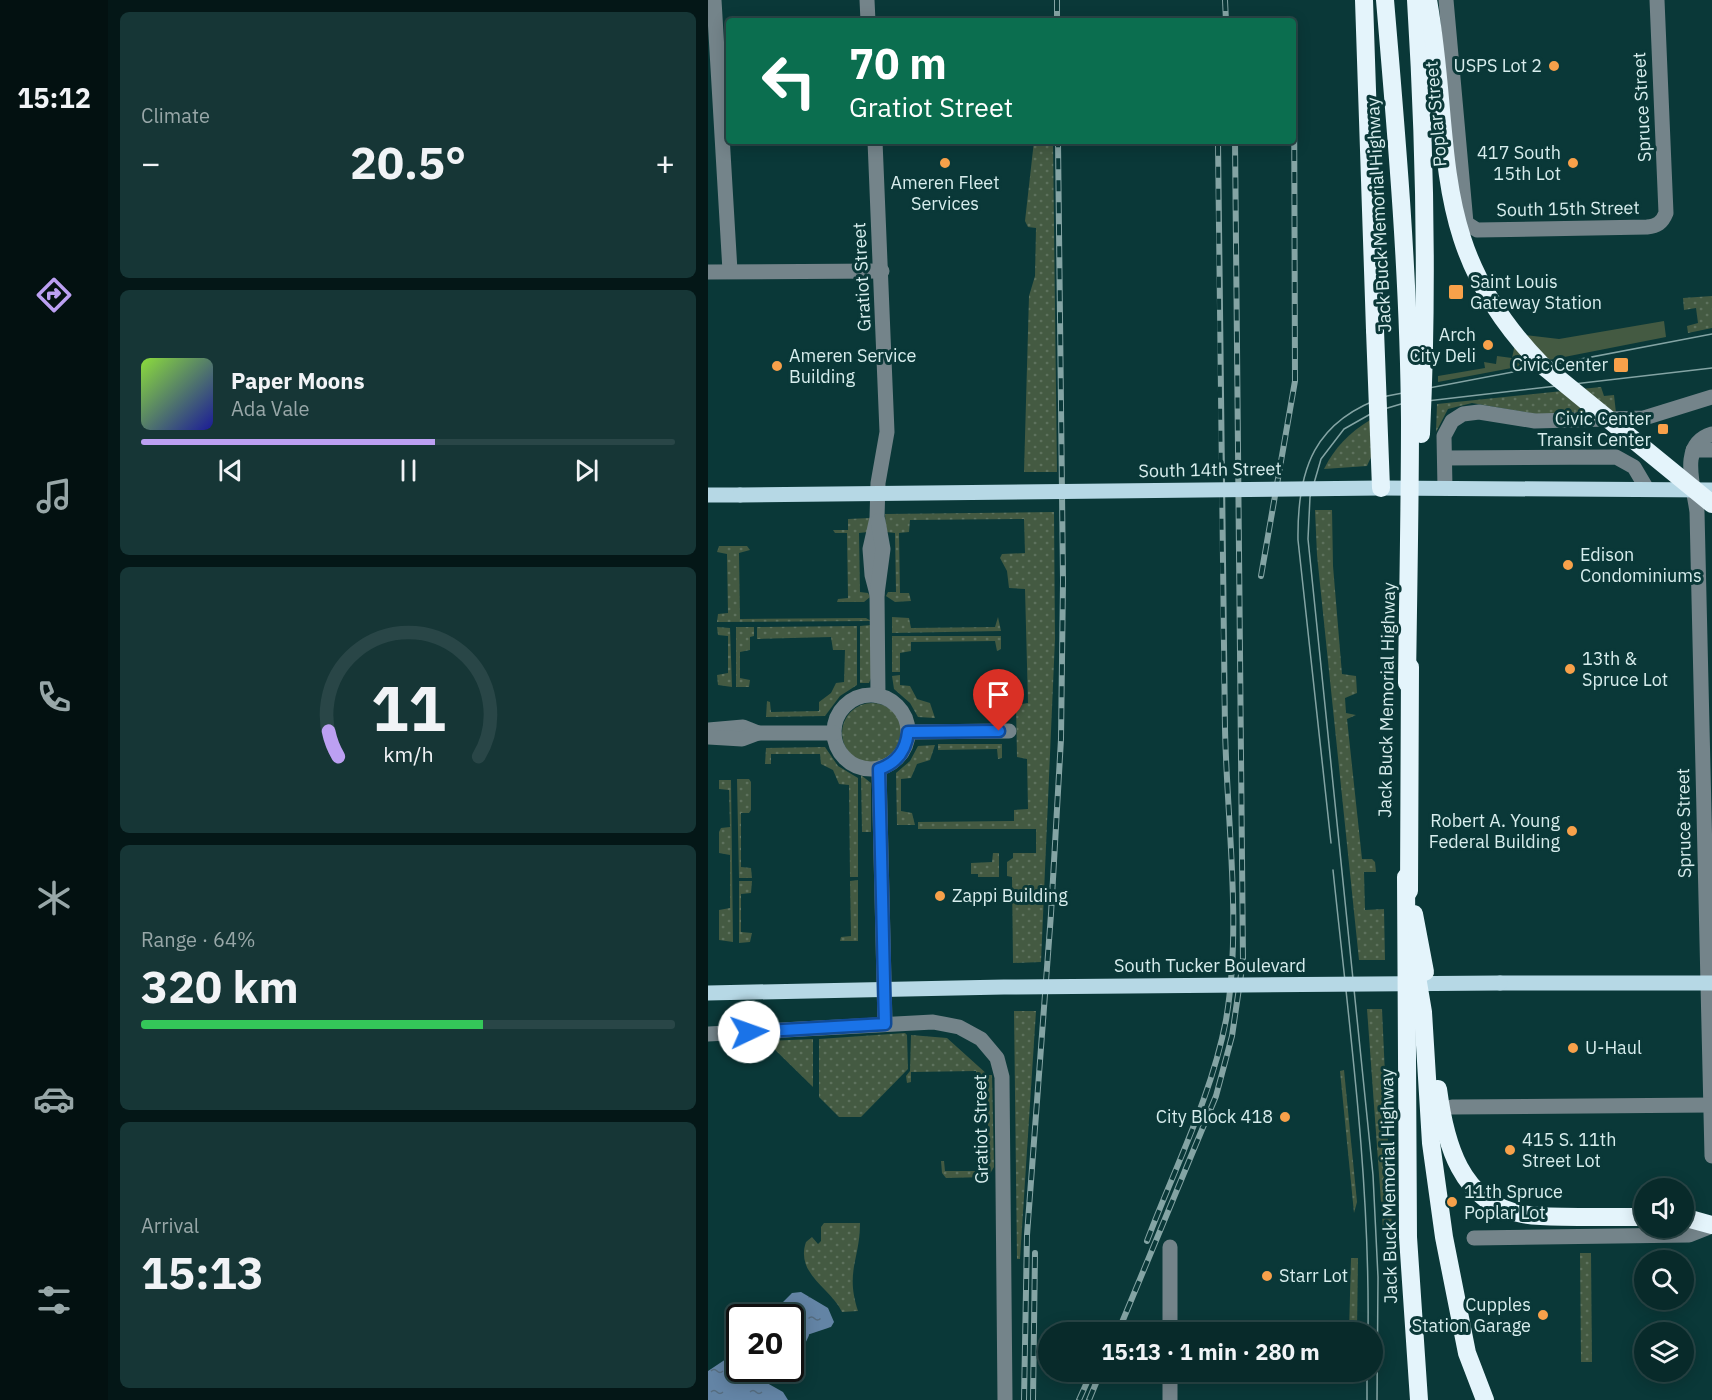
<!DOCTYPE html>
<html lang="en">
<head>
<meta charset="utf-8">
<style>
  :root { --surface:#082a2a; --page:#163636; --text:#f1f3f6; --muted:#98a7a8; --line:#294647; --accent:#bca0f2 }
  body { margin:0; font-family:"IBM Plex Sans",sans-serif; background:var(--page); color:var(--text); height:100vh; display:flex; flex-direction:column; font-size:22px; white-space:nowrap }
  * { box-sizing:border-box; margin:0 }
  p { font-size:20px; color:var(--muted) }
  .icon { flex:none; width:33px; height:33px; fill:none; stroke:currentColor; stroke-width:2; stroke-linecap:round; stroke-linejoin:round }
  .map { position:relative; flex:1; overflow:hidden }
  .details { display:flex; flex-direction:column; gap:12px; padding:12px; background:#041717; width:600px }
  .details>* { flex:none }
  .hud { position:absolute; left:18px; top:18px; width:570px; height:126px; border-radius:6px; box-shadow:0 3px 15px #0003,0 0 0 2px var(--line); background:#0b6e4f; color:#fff; overflow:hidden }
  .buttons { position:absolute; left:926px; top:1178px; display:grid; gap:12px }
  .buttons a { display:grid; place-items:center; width:60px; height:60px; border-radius:50%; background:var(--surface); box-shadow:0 3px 15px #0003,0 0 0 2px var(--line); font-size:30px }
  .speed { position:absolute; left:18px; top:1304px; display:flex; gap:12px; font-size:30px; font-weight:700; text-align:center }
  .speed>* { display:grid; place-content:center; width:78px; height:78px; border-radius:50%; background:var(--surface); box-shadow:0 3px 15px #0003,0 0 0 2px var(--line); line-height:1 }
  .speed .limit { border:3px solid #111; border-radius:9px; background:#fff; color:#111 }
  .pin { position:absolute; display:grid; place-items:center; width:51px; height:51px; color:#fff; margin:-62px -26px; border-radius:50% 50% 50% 0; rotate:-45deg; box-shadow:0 0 6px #0007 }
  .pin .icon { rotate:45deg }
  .me { position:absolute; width:66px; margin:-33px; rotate:87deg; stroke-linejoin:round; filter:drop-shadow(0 0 4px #0008) }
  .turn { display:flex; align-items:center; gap:21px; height:126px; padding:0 24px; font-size:27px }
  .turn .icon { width:78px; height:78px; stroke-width:2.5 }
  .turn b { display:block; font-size:42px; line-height:51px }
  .big { font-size:45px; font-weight:700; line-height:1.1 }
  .details .card { flex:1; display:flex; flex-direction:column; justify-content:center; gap:9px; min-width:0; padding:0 21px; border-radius:9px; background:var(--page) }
  .details .dial { align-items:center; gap:0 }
  .dial svg { height:156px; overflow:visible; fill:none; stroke:var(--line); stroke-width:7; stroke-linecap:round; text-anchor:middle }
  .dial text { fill:var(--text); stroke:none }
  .song { display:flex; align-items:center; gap:18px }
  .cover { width:72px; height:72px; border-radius:9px; background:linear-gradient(135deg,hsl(90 70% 55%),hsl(240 70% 35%)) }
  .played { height:6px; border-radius:3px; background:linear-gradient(90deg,var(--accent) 55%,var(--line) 55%) }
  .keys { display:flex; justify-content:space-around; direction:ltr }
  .heat { display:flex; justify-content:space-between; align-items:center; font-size:33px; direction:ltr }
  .charge { height:9px; border-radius:4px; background:linear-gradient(90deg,#34c759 64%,var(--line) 0) }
  .trip { position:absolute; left:330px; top:1322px; width:345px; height:60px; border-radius:30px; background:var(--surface); box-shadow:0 3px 15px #0003,0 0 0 2px var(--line); font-weight:700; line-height:60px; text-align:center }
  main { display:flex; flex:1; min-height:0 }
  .menu { display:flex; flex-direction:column; width:108px; justify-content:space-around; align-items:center; background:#031111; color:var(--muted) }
  .menu .icon { width:42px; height:42px }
  .menu .selected { color:var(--accent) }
  .menu b { font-size:27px; color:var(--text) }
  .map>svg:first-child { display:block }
  .grass { fill:url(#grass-dots) }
  .garden { fill:#445a42 }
  .water { fill:url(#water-ripples) }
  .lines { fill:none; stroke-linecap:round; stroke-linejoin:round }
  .stream { stroke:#6384a5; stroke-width:4 }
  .minor { stroke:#74848a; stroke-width:15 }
  .major { stroke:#b6d8e5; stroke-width:15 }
  .highway { stroke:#e4f4fb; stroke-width:18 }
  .tram { stroke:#84a4a4; stroke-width:1.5 }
  .rail-casing { stroke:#84a4a4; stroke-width:6 }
  .rail { stroke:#0a3838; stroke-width:4; stroke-dasharray:11; stroke-linecap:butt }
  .major-bridge { stroke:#b6d8e5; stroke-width:15 }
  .highway-bridge { stroke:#e4f4fb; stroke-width:18 }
  .route-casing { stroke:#114b97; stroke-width:15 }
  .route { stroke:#1a73e8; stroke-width:10 }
  .poi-dot { fill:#f8a14a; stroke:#0a3838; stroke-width:2 }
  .labels { text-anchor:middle; stroke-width:6; stroke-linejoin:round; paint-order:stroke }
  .poi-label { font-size:18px; fill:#d7eded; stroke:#0a3838; text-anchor:start }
  .street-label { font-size:18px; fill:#d7eded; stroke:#0a3838 }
</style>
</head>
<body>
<main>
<nav class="menu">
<b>15:12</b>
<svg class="icon selected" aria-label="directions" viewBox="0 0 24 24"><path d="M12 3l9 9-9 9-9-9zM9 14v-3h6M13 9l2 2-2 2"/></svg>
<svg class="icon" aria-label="music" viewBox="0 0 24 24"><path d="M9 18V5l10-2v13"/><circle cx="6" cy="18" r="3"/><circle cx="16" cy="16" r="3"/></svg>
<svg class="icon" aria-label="phone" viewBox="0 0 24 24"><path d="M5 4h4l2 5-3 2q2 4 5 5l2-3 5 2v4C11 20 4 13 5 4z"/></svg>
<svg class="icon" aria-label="climate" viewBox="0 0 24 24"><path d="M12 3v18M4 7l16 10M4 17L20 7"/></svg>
<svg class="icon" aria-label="car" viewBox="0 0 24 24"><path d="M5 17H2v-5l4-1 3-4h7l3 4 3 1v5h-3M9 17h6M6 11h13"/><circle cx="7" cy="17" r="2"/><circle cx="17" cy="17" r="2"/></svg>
<svg class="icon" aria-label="filters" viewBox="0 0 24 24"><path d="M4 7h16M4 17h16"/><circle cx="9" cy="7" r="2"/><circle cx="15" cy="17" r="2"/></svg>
</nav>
<section class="details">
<div class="card"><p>Climate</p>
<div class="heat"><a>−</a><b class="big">20.5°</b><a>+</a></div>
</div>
<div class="card">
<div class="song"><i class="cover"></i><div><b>Paper Moons</b><p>Ada Vale</p></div></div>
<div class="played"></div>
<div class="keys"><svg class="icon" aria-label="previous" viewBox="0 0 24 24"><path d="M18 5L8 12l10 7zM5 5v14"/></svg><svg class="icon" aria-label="pause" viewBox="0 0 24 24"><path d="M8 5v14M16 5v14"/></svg><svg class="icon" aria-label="next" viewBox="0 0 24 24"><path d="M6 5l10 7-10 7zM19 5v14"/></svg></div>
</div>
<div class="card dial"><svg viewBox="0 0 100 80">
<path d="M14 69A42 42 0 1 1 86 69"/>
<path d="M14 69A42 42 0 0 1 9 56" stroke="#bca0f2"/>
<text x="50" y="56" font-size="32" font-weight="700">11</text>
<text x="50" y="72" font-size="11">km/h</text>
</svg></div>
<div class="card"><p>Range · 64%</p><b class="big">320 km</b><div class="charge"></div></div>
<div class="card"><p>Arrival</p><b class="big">15:13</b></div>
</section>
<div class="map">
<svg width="1004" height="1400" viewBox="0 0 1004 1400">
  <defs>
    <pattern id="grass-dots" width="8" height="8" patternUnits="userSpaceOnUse" patternTransform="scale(1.5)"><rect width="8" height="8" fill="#445a42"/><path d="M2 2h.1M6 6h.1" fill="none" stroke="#5e725e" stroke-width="1.8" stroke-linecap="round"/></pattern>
    <pattern id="water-ripples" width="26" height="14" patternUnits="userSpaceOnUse" patternTransform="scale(1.5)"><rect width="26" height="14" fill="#6384a5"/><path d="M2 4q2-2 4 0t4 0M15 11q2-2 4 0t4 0" fill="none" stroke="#556c7f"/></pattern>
  </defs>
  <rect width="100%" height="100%" fill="#0a3838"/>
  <g class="grass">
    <polygon points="326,141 345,141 349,472 316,472 321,296 327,276 328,228 320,227 317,221"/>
    <polygon points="1004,296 1004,328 980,333 979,326 990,323 988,308 976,310 975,298"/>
    <polygon points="893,387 896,396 906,395 908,413 828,414 764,403 740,409 728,432 729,404"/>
    <path d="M662,420L663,457L659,466L616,469C627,447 641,433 662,420Z"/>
    <polygon points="607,510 624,510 625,566 634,674 648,676 649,693 637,698 638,713 648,715 639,719 654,859 664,859 667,862 668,872 656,872 657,910 676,909 677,960 651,960 609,555"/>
    <polygon points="346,512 347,639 333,962 305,963 304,877 299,876 299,862 305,858 305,853 328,853 328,829 210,829 210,822 306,821 306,810 320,809 319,759 309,757 308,705 320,703 317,589 301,588 299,571 292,558 294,554 317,553 316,519 202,520 201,532 191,533 192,593 201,593 203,601 187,602 178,596 180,592 188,592 187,533 178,532 177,514"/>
    <polygon points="162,518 160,532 151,533 152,592 160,593 162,597 156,602 129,602 130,599 140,598 139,533 127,533 125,530 140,530 140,519"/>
    <polygon points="11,546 39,546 42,550 31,553 32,619 158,618 163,621 9,622 10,614 20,613 19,554 9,552"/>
    <polygon points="184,617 201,618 203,628 287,627 290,617 293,631 184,633"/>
    <polygon points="163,625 163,678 161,683 152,683 152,626"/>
    <polygon points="149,626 149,685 132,696 117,716 58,717 59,701 62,702 63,712 111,711 111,702 123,693 128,683 136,682 137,650 125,650 123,637 49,639 49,627"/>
    <polygon points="9,627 22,628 24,687 10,685 9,675 20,673 20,636 10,635"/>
    <polygon points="28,627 46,627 46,636 42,637 42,650 32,652 32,678 42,680 41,687 28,687"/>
    <polygon points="184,636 293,636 293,649 289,651 287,641 203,642 203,651 192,653 192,672 184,672"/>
    <polygon points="192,675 192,685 202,686 209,699 222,703 227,718 210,717 202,703 186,689 184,676"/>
    <circle cx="164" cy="733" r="30"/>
    <polygon points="230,744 294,744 294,758 290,759 289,749 230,750"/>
    <polygon points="227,745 222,760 209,764 203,778 193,779 193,811 204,813 207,825 189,825 188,773 202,761 210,746"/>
    <polygon points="117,747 130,766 150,778 150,877 142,877 141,785 131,784 125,770 113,764 112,754 63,754 63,764 57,764 58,748"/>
    <polygon points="153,775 163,783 163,832 154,832"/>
    <polygon points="29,779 41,779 43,782 43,810 41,813 33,813 33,867 43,868 44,878 31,878"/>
    <polygon points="11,780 23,780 25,942 11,940 11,910 22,908 22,855 11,853 11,832 13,828 22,827 21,790 11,789"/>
    <polygon points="285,853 291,853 291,877 270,877 270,874 263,874 263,863 284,862"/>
    <polygon points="150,880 150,941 132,941 133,937 143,936 142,881"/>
    <polygon points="31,881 44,881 43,893 33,894 33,932 44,933 42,942 31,943"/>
    <polygon points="659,1009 674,1009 684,1229 675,1229"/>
    <polygon points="306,1011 328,1011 312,1259 309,1259"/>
    <polygon points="197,1033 199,1035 200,1069 153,1117 131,1117 111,1097 111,1039"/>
    <polygon points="203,1035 239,1038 280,1075 284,1075 286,1167 280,1177 238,1178 234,1173 233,1161 236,1161 237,1171 269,1171 269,1160 280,1158 280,1083 268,1083 268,1071 203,1072 203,1082 199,1083 198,1076 202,1071"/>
    <polygon points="105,1039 105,1087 58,1041"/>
    <polygon points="636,1070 649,1202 646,1213 632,1071"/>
    <path d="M116,1223H152C152,1260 137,1271 150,1311L134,1312C123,1288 87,1274 98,1242L104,1237L110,1244L113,1241V1227Z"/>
    <polygon points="872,1253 883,1253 884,1362 873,1362"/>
    <polygon points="643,1258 650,1258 649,1332 641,1332"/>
  </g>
  <g class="garden">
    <polygon points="956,321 958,337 841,360 817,335 851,339"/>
    <polygon points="807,344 825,364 730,382 730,376 777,368 776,362 788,364 789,356 804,358"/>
  </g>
  <g class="water">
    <polygon points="93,1292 120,1308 126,1322 123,1327 99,1335 90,1322 75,1314 74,1303 84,1293"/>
    <polygon points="18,1359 31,1359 32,1368 78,1368 59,1378 59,1383 75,1392 80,1400 0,1400 0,1371"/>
  </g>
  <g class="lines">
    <polyline class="stream" points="82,1361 91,1352 99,1335"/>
    <g class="minor">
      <polyline points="6,0 22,271"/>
      <polyline points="159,0 160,21"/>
      <path d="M738,0L758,223L769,230L939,227C949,226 954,223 958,213L949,0"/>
      <polyline points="167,141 179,432 170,483 169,518 162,549 164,575 169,594"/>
      <polyline points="0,272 174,271"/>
      <path d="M1004,434C970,444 986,487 989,512L1004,1156"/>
      <polyline points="985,450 1004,450"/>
      <polyline points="737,458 908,457 926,467 939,489"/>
      <polyline points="737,488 736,436 744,421 755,414 771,412 827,421 936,418 1004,397"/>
      <polyline points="170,521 175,549 169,594 170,696"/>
      <circle cx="163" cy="732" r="37"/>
      <polyline points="0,730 35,727 50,733"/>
      <polyline points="200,732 301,731"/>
      <polyline points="0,737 34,739 50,733 126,733"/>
      <polyline points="171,769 177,1024"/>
      <polyline points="0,1034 225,1022 251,1027 273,1039 289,1058 294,1077 297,1400"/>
      <polyline points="744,1107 1003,1105"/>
      <polyline points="766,1238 981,1235 1004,1226"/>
      <polyline points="462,1247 462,1332"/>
      <polyline points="462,1371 462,1400"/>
    </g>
    <g class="major">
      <polyline points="673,488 1004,490"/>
      <polyline points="0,495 32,495"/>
      <polyline points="792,983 1004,983"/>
    </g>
    <g class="highway">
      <polyline points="656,0 667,330"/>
      <polyline points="701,891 702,667"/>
      <polyline points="874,1217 936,1217"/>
      <polyline points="975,1217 1004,1225"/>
    </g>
    <g class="tram">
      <path d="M623,843L590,540C589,469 606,420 679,396L1004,334"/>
      <path d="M625,870C641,1024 662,1177 660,1332"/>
      <polyline points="659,1400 659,1371"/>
      <polyline points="669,1400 670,1277 665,1175 600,539 602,497 613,459 636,429 666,412 693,404 1004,368"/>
    </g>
    <g class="rail-casing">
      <g id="rail">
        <polyline points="349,0 349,21"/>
        <polyline points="517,0 518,21"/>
        <polyline points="553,576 587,381 586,64"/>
        <path d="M439,1241C467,1167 503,1098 518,1020C534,927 519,823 517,729C513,533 511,337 510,141"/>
        <polyline points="410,1332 508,1096 524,1036 535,961 527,141"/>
        <polyline points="316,1400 319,1235 343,914 353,739 355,581 350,141"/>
        <polyline points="325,1400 327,1253"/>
        <polyline points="371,1400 384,1371"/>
        <polyline points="381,1400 393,1371"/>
      </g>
    </g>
    <use href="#rail" class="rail"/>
    <g class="major-bridge">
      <polyline points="32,495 673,488"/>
      <polyline points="0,993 296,987 792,983"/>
    </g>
    <g class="highway-bridge">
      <path d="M677,0C689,140 701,280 702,420C702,508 700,596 699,683"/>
      <path d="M708,0C717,145 720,289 713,434"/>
      <path d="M720,0C746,147 717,246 834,365L1004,504"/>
      <polyline points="667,330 673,488"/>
      <polyline points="698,877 700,1237 711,1400"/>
      <polyline points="706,914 717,972"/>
      <polyline points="706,959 715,1012 723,1143 736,1237 759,1353 777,1400"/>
      <path d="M730,1089C737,1142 752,1203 814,1214C833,1218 854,1216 874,1217"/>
    </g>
  </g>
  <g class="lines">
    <g class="route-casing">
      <path id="route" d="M41,1032L177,1024L171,769C189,763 198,751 200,732L291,731"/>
    </g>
    <use href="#route" class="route"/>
  </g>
  <g class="poi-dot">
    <circle cx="846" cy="66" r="6"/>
    <circle cx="237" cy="163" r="6"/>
    <circle cx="865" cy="163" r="6"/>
    <rect x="740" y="284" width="16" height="16" rx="3"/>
    <circle cx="780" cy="345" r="6"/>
    <rect x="905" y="357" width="16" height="16" rx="3"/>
    <circle cx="69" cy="366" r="6"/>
    <rect x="949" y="423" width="12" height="12" rx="3"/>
    <circle cx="860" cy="565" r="6"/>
    <circle cx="862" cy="669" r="6"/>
    <circle cx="864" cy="831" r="6"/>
    <circle cx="232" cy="896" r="6"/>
    <circle cx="865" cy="1048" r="6"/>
    <circle cx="577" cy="1117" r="6"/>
    <circle cx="802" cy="1150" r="6"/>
    <circle cx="744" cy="1202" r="6"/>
    <circle cx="559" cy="1276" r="6"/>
    <circle cx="835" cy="1315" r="6"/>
  </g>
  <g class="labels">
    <g class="poi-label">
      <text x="834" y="72" text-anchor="end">USPS Lot 2</text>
      <text x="853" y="159" text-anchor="end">417 South<tspan x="853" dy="21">15th Lot</tspan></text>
      <text x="237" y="189" text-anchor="middle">Ameren Fleet<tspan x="237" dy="21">Services</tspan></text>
      <text x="762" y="288">Saint Louis<tspan x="762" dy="21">Gateway Station</tspan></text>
      <text x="768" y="341" text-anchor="end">Arch<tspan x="768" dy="21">City Deli</tspan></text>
      <text x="81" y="362">Ameren Service<tspan x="81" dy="21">Building</tspan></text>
      <text x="900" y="371" text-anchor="end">Civic Center</text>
      <text x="943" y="425" text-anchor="end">Civic Center<tspan x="943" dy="21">Transit Center</tspan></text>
      <text x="872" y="561">Edison<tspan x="872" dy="21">Condominiums</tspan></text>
      <text x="874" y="665">13th &amp;<tspan x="874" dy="21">Spruce Lot</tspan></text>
      <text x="852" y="827" text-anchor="end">Robert A. Young<tspan x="852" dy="21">Federal Building</tspan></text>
      <text x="244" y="902">Zappi Building</text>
      <text x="877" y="1054">U-Haul</text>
      <text x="565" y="1123" text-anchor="end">City Block 418</text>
      <text x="814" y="1146">415 S. 11th<tspan x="814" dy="21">Street Lot</tspan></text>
      <text x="756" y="1198">11th Spruce<tspan x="756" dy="21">Poplar Lot</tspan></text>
      <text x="571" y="1282">Starr Lot</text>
      <text x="823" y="1311" text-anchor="end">Cupples<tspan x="823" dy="21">Station Garage</tspan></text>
    </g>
    <g class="street-label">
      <text transform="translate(934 107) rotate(-93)" y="6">Spruce Street</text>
      <text transform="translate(728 114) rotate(-95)" y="6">Poplar Street</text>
      <text transform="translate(860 209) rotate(-1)" y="6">South 15th Street</text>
      <text transform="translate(671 215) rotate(-93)" y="6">Jack Buck Memorial Highway</text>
      <text transform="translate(154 277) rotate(-93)" y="6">Gratiot Street</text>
      <text transform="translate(502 470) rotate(-1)" y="6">South 14th Street</text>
      <text transform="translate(679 700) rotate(-89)" y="6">Jack Buck Memorial Highway</text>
      <text transform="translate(976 823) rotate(-91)" y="6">Spruce Street</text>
      <text x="502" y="972">South Tucker Boulevard</text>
      <text transform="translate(273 1129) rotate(-91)" y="6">Gratiot Street</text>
      <text transform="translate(681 1186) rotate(-91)" y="6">Jack Buck Memorial Highway</text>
    </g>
  </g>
</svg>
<div class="buttons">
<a><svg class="icon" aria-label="sound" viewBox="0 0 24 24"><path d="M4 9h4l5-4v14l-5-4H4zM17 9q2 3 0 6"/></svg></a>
<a><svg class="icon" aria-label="search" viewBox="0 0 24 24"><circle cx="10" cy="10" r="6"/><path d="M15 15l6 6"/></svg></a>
<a><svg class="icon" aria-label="layers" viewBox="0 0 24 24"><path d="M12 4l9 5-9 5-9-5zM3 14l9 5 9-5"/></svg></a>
</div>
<div class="speed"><div class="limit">20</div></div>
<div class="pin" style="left:291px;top:731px;background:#d93025"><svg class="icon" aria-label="arrive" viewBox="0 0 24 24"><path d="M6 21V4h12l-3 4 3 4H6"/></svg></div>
<svg class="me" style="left:41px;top:1032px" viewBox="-20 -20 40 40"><circle r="19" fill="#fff"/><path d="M0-13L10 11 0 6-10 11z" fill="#1a73e8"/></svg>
<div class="trip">15:13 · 1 min · 280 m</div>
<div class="hud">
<div class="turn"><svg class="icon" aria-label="left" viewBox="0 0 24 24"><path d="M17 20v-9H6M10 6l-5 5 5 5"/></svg><div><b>70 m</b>Gratiot Street</div></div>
</div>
</div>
</main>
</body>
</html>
